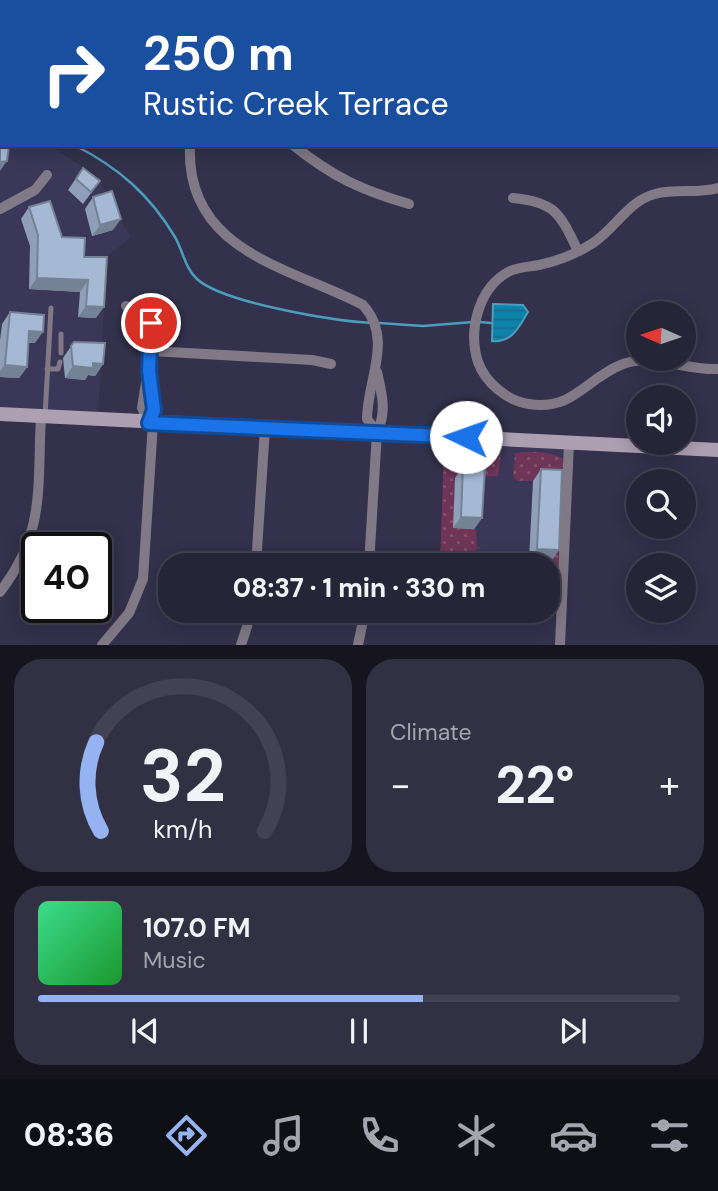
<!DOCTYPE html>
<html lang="en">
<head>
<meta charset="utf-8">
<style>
  :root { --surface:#262538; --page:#323143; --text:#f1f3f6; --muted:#a4a5ae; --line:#424253; --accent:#95b2f1 }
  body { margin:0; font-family:"DM Sans",sans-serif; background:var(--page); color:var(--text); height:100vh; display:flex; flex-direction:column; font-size:26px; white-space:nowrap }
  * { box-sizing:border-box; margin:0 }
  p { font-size:23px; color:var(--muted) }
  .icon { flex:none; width:38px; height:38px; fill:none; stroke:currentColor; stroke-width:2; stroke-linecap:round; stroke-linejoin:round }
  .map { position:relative; height:645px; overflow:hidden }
  .sheet { display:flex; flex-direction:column; gap:14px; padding:14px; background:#15141f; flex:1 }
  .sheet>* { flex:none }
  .hud { position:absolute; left:0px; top:0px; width:719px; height:147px; box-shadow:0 4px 18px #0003,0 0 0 2px var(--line); background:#1a4fa0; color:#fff; overflow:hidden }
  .needle { width:46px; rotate:273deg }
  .tools { position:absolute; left:626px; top:301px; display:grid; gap:14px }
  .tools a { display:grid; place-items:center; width:70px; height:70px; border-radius:50%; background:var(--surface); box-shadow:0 4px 18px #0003,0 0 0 2px var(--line); font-size:35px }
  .speed { position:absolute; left:21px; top:532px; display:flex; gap:14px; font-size:35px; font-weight:700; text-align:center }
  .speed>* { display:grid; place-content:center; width:91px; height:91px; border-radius:50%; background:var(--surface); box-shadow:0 4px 18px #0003,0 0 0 2px var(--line); line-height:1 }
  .speed .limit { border:4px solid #111; border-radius:10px; background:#fff; color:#111 }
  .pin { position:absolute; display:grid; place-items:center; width:60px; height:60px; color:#fff; margin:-30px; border:4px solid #fff; border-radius:50%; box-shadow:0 2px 7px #0007 }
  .me { position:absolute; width:77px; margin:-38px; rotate:273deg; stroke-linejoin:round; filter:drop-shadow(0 0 5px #0008) }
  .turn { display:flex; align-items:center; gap:24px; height:147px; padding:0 28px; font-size:32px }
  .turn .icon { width:91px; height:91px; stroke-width:2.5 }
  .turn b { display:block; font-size:49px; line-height:60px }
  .big { font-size:52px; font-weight:800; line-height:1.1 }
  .sheet .tile { flex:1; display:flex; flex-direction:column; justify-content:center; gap:10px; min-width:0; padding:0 24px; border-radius:28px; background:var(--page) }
  .sheet .dial { align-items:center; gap:0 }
  .dial svg { height:182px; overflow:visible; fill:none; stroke:var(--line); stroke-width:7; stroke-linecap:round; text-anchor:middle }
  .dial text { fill:var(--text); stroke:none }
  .song { display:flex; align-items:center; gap:21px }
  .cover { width:84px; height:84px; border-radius:10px; background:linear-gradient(135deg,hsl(150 70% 55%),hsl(130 70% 35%)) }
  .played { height:7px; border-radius:4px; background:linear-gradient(90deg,var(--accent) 60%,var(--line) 60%) }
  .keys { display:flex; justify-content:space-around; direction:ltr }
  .heat { display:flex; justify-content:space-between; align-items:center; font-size:38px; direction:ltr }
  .sheet .tiles { flex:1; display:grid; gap:14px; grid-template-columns:1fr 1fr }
  .tile:last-child { grid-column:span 2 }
  .trip { position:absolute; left:158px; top:553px; width:402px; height:70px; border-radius:28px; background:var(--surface); box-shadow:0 4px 18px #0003,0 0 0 2px var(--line); font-weight:800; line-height:70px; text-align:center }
  .menu { display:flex; height:112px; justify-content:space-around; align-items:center; background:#0f0f16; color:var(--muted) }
  .menu .icon { width:49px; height:49px }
  .menu .on { color:var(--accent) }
  .menu b { font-size:32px; color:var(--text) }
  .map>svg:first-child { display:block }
  .built { fill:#3a3758 }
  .grass { fill:url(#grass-dots) }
  .water { fill:url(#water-rules); stroke:#4b9ebe; stroke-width:2 }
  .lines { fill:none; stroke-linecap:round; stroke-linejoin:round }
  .stream { stroke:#4b9ebe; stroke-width:2.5 }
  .lane { stroke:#817985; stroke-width:5 }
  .street { stroke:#817985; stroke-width:10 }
  .secondary { stroke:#ad9fb2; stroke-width:14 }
  .wall { fill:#8e9fb7 }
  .shaded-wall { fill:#748295 }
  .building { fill:#a5b9d5; stroke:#748295; stroke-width:2 }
  .route-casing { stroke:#114b97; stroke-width:18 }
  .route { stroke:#1a73e8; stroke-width:12 }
</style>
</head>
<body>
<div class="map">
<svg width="718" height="645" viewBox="0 0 718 645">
  <defs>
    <pattern id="grass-dots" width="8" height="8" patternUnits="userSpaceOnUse" patternTransform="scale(1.75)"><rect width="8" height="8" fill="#6e3557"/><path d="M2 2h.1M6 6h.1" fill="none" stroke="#82526f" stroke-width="1.8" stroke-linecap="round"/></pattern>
    <pattern id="water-rules" width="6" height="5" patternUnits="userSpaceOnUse" patternTransform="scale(1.75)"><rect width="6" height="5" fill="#0c83aa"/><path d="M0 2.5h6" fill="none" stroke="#1f6c87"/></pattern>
  </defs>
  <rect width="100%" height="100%" fill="#33314b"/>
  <g class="built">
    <polygon points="0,110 2,145 49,145 96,176 131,238 107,256 98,420 0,414"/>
    <polygon points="445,436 569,443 563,570 548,569 548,565 440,564"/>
  </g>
  <path class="grass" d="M444,448L490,450L501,455L498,476L455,478L454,501L475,503L453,528L476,529L477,547L482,548L476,549V555H481L482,563L516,565L518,555H529L530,560L551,561L530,538V535L551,536L533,481H518L513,477L515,453C531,451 552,451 563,459L558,569H548V565L440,564Z"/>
  <path class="water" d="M493,304L523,305L528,312C519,327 512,343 492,341Z"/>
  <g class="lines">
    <g class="stream">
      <polyline points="0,72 2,73"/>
      <path d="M74,145C118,167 150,195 175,237C183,251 185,268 197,279C223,303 335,321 372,323"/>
      <polyline points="480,322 491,323"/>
      <polyline points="379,323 423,326 473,322"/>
    </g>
    <g class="lane">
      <polyline points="61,353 61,334"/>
      <polyline points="47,369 58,369 60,362"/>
      <polyline points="45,416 51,308"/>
    </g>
    <g class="street">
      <polyline points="24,0 26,2"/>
      <polyline points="144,0 145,2"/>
      <polyline points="267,2 268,0"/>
      <polyline points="548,2 548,0"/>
      <path d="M190,145C185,252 290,267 363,305C394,339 367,380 367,419L377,432"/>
      <path d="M293,145C333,177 361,190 409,204"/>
      <path d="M718,188C697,194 675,188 655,194C628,201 615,229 593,243C576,254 558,261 539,265C528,267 517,267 508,272C478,289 468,331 478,362C485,382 507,401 529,404C574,411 586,378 623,364C652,353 687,371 718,369"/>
      <path d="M513,198C556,202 560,214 578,251"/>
      <polyline points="0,209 35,190 47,175"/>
      <path d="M126,306C152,319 152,322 151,351"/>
      <polyline points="149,423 142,408 151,351 312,360 331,364"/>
      <polyline points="149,423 154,410 150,379"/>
      <polyline points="256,565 265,428"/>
      <path d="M369,565L377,432C387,412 382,394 377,372"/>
      <path d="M0,592C46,533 37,487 41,416"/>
      <polyline points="102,645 129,613 143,579 153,423"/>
      <polyline points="241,645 252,611"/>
      <polyline points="358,645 365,611"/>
      <polyline points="560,645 569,443"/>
    </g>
    <polyline class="secondary" points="0,414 718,450"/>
  </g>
  <g class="wall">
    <polygon points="83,168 100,181 83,204 68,190"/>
    <polygon points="93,197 113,230 92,236 85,209"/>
    <polygon points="29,207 84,257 96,318 78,317 80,292 29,289 30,246 21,219"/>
    <polygon points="10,312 35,343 28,343 27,367 19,378 0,377 0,340 2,324"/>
    <polygon points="74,342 103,364 95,376 88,375 85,380 65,378 63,358"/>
    <polygon points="463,466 482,518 474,529 453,528 455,478"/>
    <polygon points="541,469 559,550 551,561 529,560 533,481"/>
  </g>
  <g class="shaded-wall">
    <polygon points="7,161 0,171 0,162"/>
    <polygon points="121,219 113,230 92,236 100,225"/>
    <polygon points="37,278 88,280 80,292 29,289"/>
    <polygon points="86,306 104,307 96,318 78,317"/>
    <polygon points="29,331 43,332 35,343 21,342"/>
    <polygon points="93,363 103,364 95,376 88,375 85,380 65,378 73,366"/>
    <polygon points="5,365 27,367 19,378 0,377 0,371"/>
    <polygon points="461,517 482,518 474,529 453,528"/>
    <polygon points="537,549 559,550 551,561 529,560"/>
  </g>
  <g class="building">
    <polygon points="0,129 2,129 2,145 9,145 7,161 0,162"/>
    <polygon points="83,168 100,181 91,192 76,179"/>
    <polygon points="112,191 121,219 100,225 93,197"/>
    <polygon points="50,201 62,237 85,238 84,257 107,257 104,307 86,306 88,280 37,278 38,235 29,207"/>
    <polygon points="10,312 44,315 43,332 29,331 27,367 5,365"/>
    <polygon points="74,342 105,343 103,364 93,363 93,368 73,366 71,346"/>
    <polygon points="463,466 485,467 482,518 461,517"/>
    <polygon points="541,469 562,470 559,550 537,549"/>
  </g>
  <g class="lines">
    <g class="route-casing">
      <polyline id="route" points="151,323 149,371 154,410 149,423 466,437"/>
    </g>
    <use href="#route" class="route"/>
  </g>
</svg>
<div class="tools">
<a><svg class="needle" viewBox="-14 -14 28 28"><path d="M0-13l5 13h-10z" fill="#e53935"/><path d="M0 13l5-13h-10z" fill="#a4a5ae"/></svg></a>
<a><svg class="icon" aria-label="sound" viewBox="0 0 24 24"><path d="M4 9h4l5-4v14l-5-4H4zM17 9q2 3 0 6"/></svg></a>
<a><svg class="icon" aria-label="search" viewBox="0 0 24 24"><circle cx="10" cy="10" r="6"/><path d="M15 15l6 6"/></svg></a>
<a><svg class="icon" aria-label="layers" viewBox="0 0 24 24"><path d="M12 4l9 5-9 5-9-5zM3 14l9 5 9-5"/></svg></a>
</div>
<div class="speed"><div class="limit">40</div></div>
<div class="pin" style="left:151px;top:323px;background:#d93025"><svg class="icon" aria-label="arrive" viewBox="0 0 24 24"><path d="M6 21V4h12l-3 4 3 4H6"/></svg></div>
<svg class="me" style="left:466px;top:437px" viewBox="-20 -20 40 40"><circle r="19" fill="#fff"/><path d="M0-13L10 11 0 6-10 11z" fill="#1a73e8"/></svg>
<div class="trip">08:37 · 1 min · 330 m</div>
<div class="hud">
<div class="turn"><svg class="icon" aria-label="right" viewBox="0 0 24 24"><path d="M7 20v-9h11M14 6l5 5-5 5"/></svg><div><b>250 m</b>Rustic Creek Terrace</div></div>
</div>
</div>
<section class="sheet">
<div class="tiles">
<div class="tile dial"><svg viewBox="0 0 100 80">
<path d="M14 69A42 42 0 1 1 86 69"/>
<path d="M14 69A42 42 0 0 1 12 30" stroke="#95b2f1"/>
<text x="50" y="56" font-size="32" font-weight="700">32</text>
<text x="50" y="72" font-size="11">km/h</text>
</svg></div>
<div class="tile"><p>Climate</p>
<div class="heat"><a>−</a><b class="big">22°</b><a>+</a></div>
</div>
<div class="tile">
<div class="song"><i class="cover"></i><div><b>107.0 FM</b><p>Music</p></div></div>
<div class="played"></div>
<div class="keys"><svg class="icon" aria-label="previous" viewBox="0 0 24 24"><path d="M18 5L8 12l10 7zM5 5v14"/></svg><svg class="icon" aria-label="pause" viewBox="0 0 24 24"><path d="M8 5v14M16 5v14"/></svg><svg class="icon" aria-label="next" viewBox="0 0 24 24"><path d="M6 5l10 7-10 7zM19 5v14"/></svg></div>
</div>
</div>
</section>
<nav class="menu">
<b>08:36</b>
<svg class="icon on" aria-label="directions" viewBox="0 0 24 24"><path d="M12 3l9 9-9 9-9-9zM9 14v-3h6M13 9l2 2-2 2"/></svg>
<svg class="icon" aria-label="music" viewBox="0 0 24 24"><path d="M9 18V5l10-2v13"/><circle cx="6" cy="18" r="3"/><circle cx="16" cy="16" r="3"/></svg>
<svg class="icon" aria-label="phone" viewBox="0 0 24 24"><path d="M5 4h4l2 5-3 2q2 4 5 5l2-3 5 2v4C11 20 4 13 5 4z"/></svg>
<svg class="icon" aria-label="climate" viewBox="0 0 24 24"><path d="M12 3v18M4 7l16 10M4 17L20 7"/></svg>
<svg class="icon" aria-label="car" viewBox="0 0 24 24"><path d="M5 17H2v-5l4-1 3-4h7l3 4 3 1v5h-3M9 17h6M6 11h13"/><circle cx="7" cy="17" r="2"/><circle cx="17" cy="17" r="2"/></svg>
<svg class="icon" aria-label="filters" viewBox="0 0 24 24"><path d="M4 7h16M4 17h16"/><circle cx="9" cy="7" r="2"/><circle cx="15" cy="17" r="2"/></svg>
</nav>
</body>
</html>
